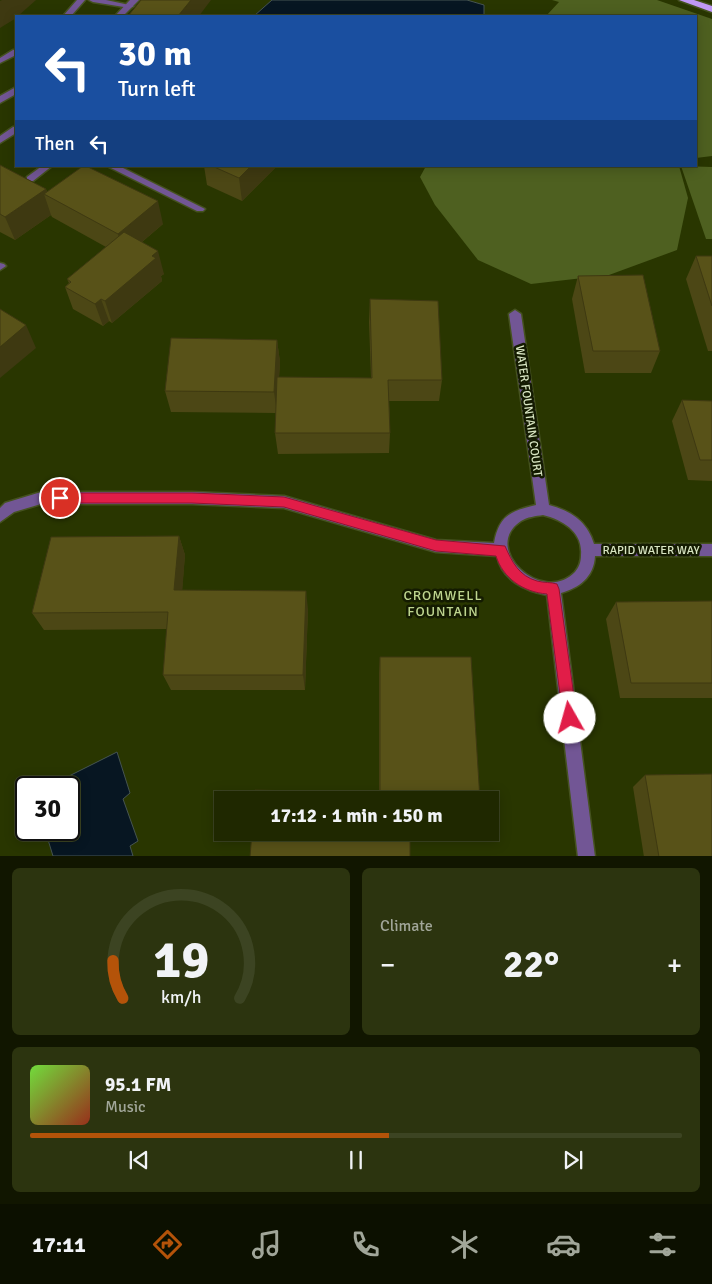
<!DOCTYPE html>
<html lang="en">
<head>
<meta charset="utf-8">
<style>
  :root { --surface:#1f2800; --page:#2c340f; --text:#f1f3f6; --muted:#a1a699; --line:#3c4422; --accent:#b45309 }
  body { margin:0; font-family:Signika,sans-serif; background:var(--page); color:var(--text); height:100vh; display:flex; flex-direction:column; font-size:19px; white-space:nowrap }
  * { box-sizing:border-box; margin:0 }
  p { font-size:16px; color:var(--muted) }
  .icon { flex:none; width:28px; height:28px; fill:none; stroke:currentColor; stroke-width:2; stroke-linecap:round; stroke-linejoin:round }
  .map { position:relative; height:856px; overflow:hidden }
  .sheet { display:flex; flex-direction:column; gap:12px; padding:12px; background:#111600; flex:1 }
  .sheet>* { flex:none }
  .hud { position:absolute; left:15px; top:15px; width:682px; height:152px; border-radius:0px; box-shadow:0 2px 12px #0003,0 0 0 1px var(--line); background:#1a4fa0; color:#fff; overflow:hidden }
  .speed { position:absolute; left:15px; top:776px; display:flex; gap:10px; font-size:25px; font-weight:700; text-align:center }
  .speed>* { display:grid; place-content:center; width:65px; height:65px; border-radius:50%; background:var(--surface); box-shadow:0 2px 12px #0003,0 0 0 1px var(--line); line-height:1 }
  .speed .limit { border:2px solid #111; border-radius:8px; background:#fff; color:#111 }
  .pin { position:absolute; display:grid; place-items:center; width:42px; height:42px; color:#fff; margin:-21px; border:2px solid #fff; border-radius:50%; box-shadow:0 1px 5px #0007 }
  .me { position:absolute; width:55px; margin:-28px; rotate:353deg; stroke-linejoin:round; filter:drop-shadow(0 0 4px #0008) }
  .turn { display:flex; align-items:center; gap:18px; height:105px; padding:0 20px; font-size:22px }
  .turn .icon { width:65px; height:65px; stroke-width:2.5 }
  .turn b { display:block; font-size:35px; line-height:42px }
  .then { display:flex; align-items:center; height:48px; padding:0 20px; background:#0003; gap:10px; font-size:19px }
  .big { font-size:38px; font-weight:700; line-height:1.1 }
  .sheet .card { flex:1; display:flex; flex-direction:column; justify-content:center; gap:8px; min-width:0; padding:0 18px; border-radius:8px; background:var(--page) }
  .sheet .dial { align-items:center; gap:0 }
  .dial svg { height:130px; overflow:visible; fill:none; stroke:var(--line); stroke-width:7; stroke-linecap:round; text-anchor:middle }
  .dial text { fill:var(--text); stroke:none }
  .song { display:flex; align-items:center; gap:15px }
  .cover { width:60px; height:60px; border-radius:8px; background:linear-gradient(135deg,hsl(100 70% 55%),hsl(10 70% 35%)) }
  .played { height:5px; border-radius:2px; background:linear-gradient(90deg,var(--accent) 55%,var(--line) 55%) }
  .keys { display:flex; justify-content:space-around; direction:ltr }
  .heat { display:flex; justify-content:space-between; align-items:center; font-size:28px; direction:ltr }
  .sheet .tiles { flex:1; display:grid; gap:12px; grid-template-columns:1fr 1fr }
  .card:last-child { grid-column:span 2 }
  .trip { position:absolute; left:214px; top:791px; width:285px; height:50px; border-radius:0px; background:var(--surface); box-shadow:0 2px 12px #0003,0 0 0 1px var(--line); font-weight:700; line-height:50px; text-align:center }
  .menu { display:flex; height:80px; justify-content:space-around; align-items:center; background:#0c1000; color:var(--muted) }
  .menu .icon { width:35px; height:35px }
  .menu .on { color:var(--accent) }
  .menu b { font-size:22px; color:var(--text) }
  .map>svg:first-child { display:block }
  .green { fill:#4e6020 }
  .water { fill:#071622; stroke:#465452 }
  .lines { fill:none; stroke-linecap:round; stroke-linejoin:round }
  .lane-casing { stroke:#45521f; stroke-width:3 }
  .street-casing { stroke:#45521f; stroke-width:3 }
  .highway-casing { stroke:#45521f; stroke-width:3 }
  .lane { fill:#725695; fill-rule:evenodd }
  .street { fill:#725695; fill-rule:evenodd }
  .highway { fill:#c098f4; fill-rule:evenodd }
  .wall { fill:#4c4715 }
  .shaded-wall { fill:#3e3911 }
  .building { fill:#585218; stroke:#3e3911 }
  .route { fill:#e11d48; stroke:#92132f }
  .labels { text-anchor:middle; stroke-width:5; stroke-linejoin:round; paint-order:stroke }
  .street-label { font-size:12px; fill:#d9e6c3; stroke:#141b01 }
  .neighbourhood-label { font-size:14px; letter-spacing:1px; fill:#bed58f; stroke:#141b01 }
</style>
</head>
<body>
<div class="map">
<svg width="712" height="857" viewBox="0 0 712 857">
  <rect width="100%" height="100%" fill="#293600"/>
  <g class="green">
    <polygon points="552,0 657,0 712,19 712,156 696,158 696,16 546,16 559,2"/>
    <polygon points="426,166 679,166 688,198 677,250 609,275 531,284 478,260 435,205 420,177"/>
    <polygon points="681,166 712,167 712,239 706,239"/>
  </g>
  <g class="water">
    <polygon points="272,0 467,0 484,5 484,14 482,16 254,16"/>
    <polygon points="117,752 130,793 123,799 138,841 130,846 133,856 53,856 45,830 69,830 69,788 47,787"/>
  </g>
  <g class="lines">
    <g class="lane-casing">
      <g id="lane">
        <polygon points="77,0 85,0 71,16 63,16"/>
        <polygon points="89,0 106,0 134,6 130,8 93,2"/>
        <polygon points="13,50 16,50 16,55 0,63 0,58"/>
        <polygon points="13,127 16,127 16,133 0,143 0,136"/>
        <polygon points="42,166 52,166 33,181 27,181 27,177"/>
        <polygon points="107,166 119,166 205,209 203,211 197,211"/>
        <polygon points="0,263 4,264 6,266 0,270"/>
      </g>
    </g>
    <g class="street-casing">
      <g id="street">
        <polygon points="130,0 139,0 123,16 115,16"/>
        <polygon points="16,87 16,94 0,103 0,96"/>
        <path d="M515,310L521,314L549,505C571,511 587,521 594,544H712V556H595C594,577 579,588 561,593L595,857H578L547,595C525,591 502,580 497,556L436,552L284,508L192,504H41L14,512L0,522V508L5,503L41,492H192L284,496L436,540L494,543C499,516 510,511 536,505L509,314ZM543,515C563,520 583,532 581,555C581,562 579,567 575,572C542,606 480,548 521,521C527,517 536,516 543,515Z"/>
      </g>
    </g>
    <g class="highway-casing">
      <polygon id="highway" points="679,0 694,0 712,6 712,12"/>
    </g>
    <use href="#lane" class="lane"/>
    <use href="#street" class="street"/>
    <use href="#highway" class="highway"/>
  </g>
  <g class="wall">
    <polygon points="0,165 46,189 47,192 163,224 142,242 164,274 161,276 162,281 112,323 109,321 103,326 73,309 65,287 69,283 67,279 106,247 52,217 51,215 15,240 0,232"/>
    <polygon points="204,166 277,166 242,201 207,185"/>
    <polygon points="696,256 712,256 712,351 708,351 686,279"/>
    <polygon points="578,276 660,351 651,373 585,373 572,299"/>
    <polygon points="370,299 442,380 439,401 389,401 390,433 389,453 278,454 275,433 276,413 171,412 165,391 277,340 280,362 279,377 371,378 369,322"/>
    <polygon points="682,400 712,401 712,481 688,480 672,421"/>
    <polygon points="179,536 185,555 182,590 308,609 305,690 171,690 163,675 167,629 44,630 32,613"/>
    <polygon points="712,601 712,698 620,698 606,619 616,602"/>
    <polygon points="380,657 480,800 254,800 379,793 379,673"/>
    <polygon points="645,775 712,857 644,857 633,787"/>
  </g>
  <g class="shaded-wall">
    <polygon points="2,0 36,0 18,16 16,16 16,18 13,20 0,28 0,1"/>
    <polygon points="191,0 211,0 199,16 178,16"/>
    <polygon points="251,166 277,166 242,201 239,178"/>
    <polygon points="46,189 49,197 44,194 51,215 15,240 5,217"/>
    <polygon points="158,201 163,224 124,257 118,234"/>
    <polygon points="158,251 164,274 161,276 162,281 112,323 105,301 152,256"/>
    <polygon points="101,299 109,321 103,326 95,304"/>
    <polygon points="26,325 36,348 0,378 0,347"/>
    <polygon points="277,340 280,362 277,413 274,392"/>
    <polygon points="179,536 185,555 181,608 174,590"/>
    <polygon points="306,591 308,609 305,690 303,675"/>
  </g>
  <g class="building">
    <polygon points="141,0 191,0 178,16 128,16"/>
    <polygon points="0,165 46,189 5,217 0,214"/>
    <polygon points="83,166 86,166 158,201 118,234 44,194"/>
    <polygon points="212,166 251,166 239,178"/>
    <polygon points="124,232 158,251 152,256 156,258 105,301 101,299 95,304 65,287 71,282 67,279"/>
    <polygon points="696,256 712,256 712,306"/>
    <polygon points="643,275 660,351 593,351 578,276"/>
    <polygon points="370,299 438,301 442,380 388,380 390,433 275,433 277,377 372,378"/>
    <polygon points="0,309 26,325 0,347"/>
    <polygon points="171,338 277,340 274,392 165,391"/>
    <polygon points="682,400 712,401 712,460 700,460"/>
    <polygon points="179,536 174,590 306,591 303,675 163,675 168,612 32,613 51,537"/>
    <polygon points="712,601 712,683 631,683 616,602"/>
    <polygon points="380,657 471,657 480,800 428,800 410,799 410,800 254,800 255,790 380,793"/>
    <polygon points="712,774 712,857 659,857 645,775"/>
    <polygon points="252,832 410,832 410,857 250,857"/>
  </g>
  <path class="route" d="M60,493H192L284,497L436,540L505,546C512,562 519,576 537,581C544,583 551,582 557,584L559,589L577,718L575,723L570,725L565,723L563,718L547,594C523,592 503,578 496,556L436,551L284,507L192,503H60L55,501L54,498L55,494Z"/>
  <g class="labels">
    <g class="street-label">
      <text transform="translate(529 411) rotate(82)" y="4">WATER FOUNTAIN COURT</text>
      <text x="651" y="554">RAPID WATER WAY</text>
    </g>
    <g class="neighbourhood-label">
      <text x="443" y="600">CROMWELL<tspan x="443" dy="16">FOUNTAIN</tspan></text>
    </g>
  </g>
</svg>
<div class="speed"><div class="limit">30</div></div>
<div class="pin" style="left:60px;top:498px;background:#d93025"><svg class="icon" aria-label="arrive" viewBox="0 0 24 24"><path d="M6 21V4h12l-3 4 3 4H6"/></svg></div>
<svg class="me" style="left:570px;top:718px" viewBox="-20 -20 40 40"><circle r="19" fill="#fff"/><path d="M0-13L10 11 0 6-10 11z" fill="#e11d48"/></svg>
<div class="trip">17:12 · 1 min · 150 m</div>
<div class="hud">
<div class="turn"><svg class="icon" aria-label="left" viewBox="0 0 24 24"><path d="M17 20v-9H6M10 6l-5 5 5 5"/></svg><div><b>30 m</b>Turn left</div></div>
<div class="then">Then<svg class="icon" aria-label="left" viewBox="0 0 24 24"><path d="M17 20v-9H6M10 6l-5 5 5 5"/></svg></div>
</div>
</div>
<section class="sheet">
<div class="tiles">
<div class="card dial"><svg viewBox="0 0 100 80">
<path d="M14 69A42 42 0 1 1 86 69"/>
<path d="M14 69A42 42 0 0 1 8 46" stroke="#b45309"/>
<text x="50" y="56" font-size="32" font-weight="700">19</text>
<text x="50" y="72" font-size="11">km/h</text>
</svg></div>
<div class="card"><p>Climate</p>
<div class="heat"><a>−</a><b class="big">22°</b><a>+</a></div>
</div>
<div class="card">
<div class="song"><i class="cover"></i><div><b>95.1 FM</b><p>Music</p></div></div>
<div class="played"></div>
<div class="keys"><svg class="icon" aria-label="previous" viewBox="0 0 24 24"><path d="M18 5L8 12l10 7zM5 5v14"/></svg><svg class="icon" aria-label="pause" viewBox="0 0 24 24"><path d="M8 5v14M16 5v14"/></svg><svg class="icon" aria-label="next" viewBox="0 0 24 24"><path d="M6 5l10 7-10 7zM19 5v14"/></svg></div>
</div>
</div>
</section>
<nav class="menu">
<b>17:11</b>
<svg class="icon on" aria-label="directions" viewBox="0 0 24 24"><path d="M12 3l9 9-9 9-9-9zM9 14v-3h6M13 9l2 2-2 2"/></svg>
<svg class="icon" aria-label="music" viewBox="0 0 24 24"><path d="M9 18V5l10-2v13"/><circle cx="6" cy="18" r="3"/><circle cx="16" cy="16" r="3"/></svg>
<svg class="icon" aria-label="phone" viewBox="0 0 24 24"><path d="M5 4h4l2 5-3 2q2 4 5 5l2-3 5 2v4C11 20 4 13 5 4z"/></svg>
<svg class="icon" aria-label="climate" viewBox="0 0 24 24"><path d="M12 3v18M4 7l16 10M4 17L20 7"/></svg>
<svg class="icon" aria-label="car" viewBox="0 0 24 24"><path d="M5 17H2v-5l4-1 3-4h7l3 4 3 1v5h-3M9 17h6M6 11h13"/><circle cx="7" cy="17" r="2"/><circle cx="17" cy="17" r="2"/></svg>
<svg class="icon" aria-label="filters" viewBox="0 0 24 24"><path d="M4 7h16M4 17h16"/><circle cx="9" cy="7" r="2"/><circle cx="15" cy="17" r="2"/></svg>
</nav>
</body>
</html>
